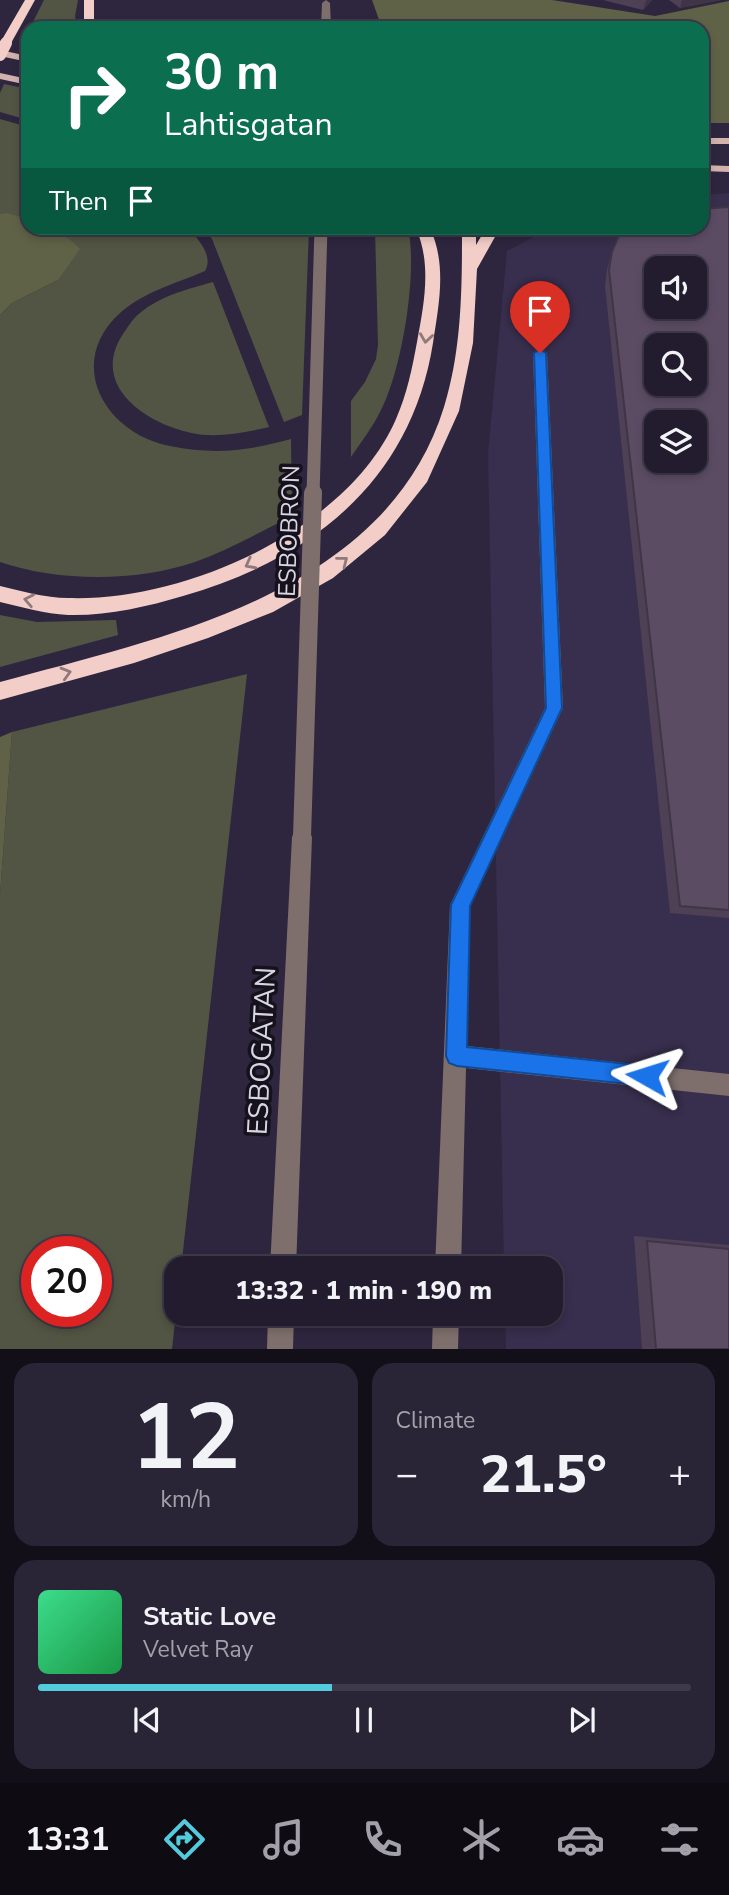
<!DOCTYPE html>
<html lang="en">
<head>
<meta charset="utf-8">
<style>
  :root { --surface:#221c2e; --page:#2a2536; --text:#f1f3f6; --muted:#a2a1aa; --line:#3f3a4a; --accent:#54cadd }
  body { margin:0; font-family:"Nunito Sans",sans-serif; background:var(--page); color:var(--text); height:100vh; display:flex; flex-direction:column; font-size:26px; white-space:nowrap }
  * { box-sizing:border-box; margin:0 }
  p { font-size:23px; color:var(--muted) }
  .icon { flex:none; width:38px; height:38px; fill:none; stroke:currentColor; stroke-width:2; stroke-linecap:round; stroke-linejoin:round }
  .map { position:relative; height:1349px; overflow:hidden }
  .panel { display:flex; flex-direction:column; gap:14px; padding:14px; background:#130f19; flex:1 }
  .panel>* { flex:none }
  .hud { position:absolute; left:21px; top:21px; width:688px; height:214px; border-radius:21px; box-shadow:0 4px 10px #0003,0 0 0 2px var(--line); background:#0b6e4f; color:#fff; overflow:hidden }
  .tools { position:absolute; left:644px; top:256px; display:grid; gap:14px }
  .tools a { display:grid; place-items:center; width:63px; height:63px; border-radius:14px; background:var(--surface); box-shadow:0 4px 10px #0003,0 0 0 2px var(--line); font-size:35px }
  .speed { position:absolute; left:21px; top:1236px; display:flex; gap:14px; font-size:35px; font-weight:700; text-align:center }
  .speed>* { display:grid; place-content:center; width:91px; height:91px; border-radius:50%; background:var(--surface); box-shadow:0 4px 10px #0003,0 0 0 2px var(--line); line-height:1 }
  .speed .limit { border:10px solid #d22; background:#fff; color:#111 }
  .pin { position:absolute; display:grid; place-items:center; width:60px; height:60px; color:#fff; margin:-72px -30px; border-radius:50% 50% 50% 0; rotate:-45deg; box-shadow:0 0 7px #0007 }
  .pin .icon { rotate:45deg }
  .me { position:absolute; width:77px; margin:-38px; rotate:276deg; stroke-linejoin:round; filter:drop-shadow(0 0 5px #0008) }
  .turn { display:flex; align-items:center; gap:24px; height:147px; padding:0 28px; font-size:32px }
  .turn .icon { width:91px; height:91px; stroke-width:2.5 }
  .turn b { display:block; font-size:49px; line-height:60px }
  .then { display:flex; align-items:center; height:66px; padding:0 28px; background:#0003; gap:14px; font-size:26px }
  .big { font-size:52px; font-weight:800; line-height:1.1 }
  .panel .card { flex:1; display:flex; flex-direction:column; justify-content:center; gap:10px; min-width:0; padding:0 24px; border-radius:21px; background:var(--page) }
  .panel .dial { align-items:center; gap:0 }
  .dial b { font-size:91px; line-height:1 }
  .song { display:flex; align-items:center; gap:21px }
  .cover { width:84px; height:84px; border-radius:10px; background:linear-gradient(135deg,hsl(150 70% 55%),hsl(140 70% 35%)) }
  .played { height:7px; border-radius:4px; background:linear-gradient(90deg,var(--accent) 45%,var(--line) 45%) }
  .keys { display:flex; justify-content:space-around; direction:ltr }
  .heat { display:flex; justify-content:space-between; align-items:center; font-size:38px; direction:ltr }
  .panel .tiles { flex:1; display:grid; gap:14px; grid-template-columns:1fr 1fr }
  .card:last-child { grid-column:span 2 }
  .trip { position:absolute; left:164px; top:1256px; width:399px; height:70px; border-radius:21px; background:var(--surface); box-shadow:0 4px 10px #0003,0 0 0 2px var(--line); font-weight:800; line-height:70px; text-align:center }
  .tab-bar { display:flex; height:112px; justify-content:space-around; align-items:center; background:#0e0b12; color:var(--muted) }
  .tab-bar .icon { width:49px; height:49px }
  .tab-bar .on { color:var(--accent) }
  .tab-bar b { font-size:32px; color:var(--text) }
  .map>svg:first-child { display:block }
  .built { fill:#382e4d; fill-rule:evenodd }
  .green { fill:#525543; fill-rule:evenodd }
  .forest { fill:#5f6247 }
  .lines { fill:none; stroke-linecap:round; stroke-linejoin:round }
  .minor { fill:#7e6f6c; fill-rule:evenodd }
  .major { fill:#d2b2ad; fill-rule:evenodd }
  .highway { fill:#f3cdc7; fill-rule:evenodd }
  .minor-bridge-far1 { stroke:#7e6f6c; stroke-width:13 }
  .minor-bridge { stroke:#7e6f6c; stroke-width:18 }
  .highway-bridge { stroke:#f3cdc7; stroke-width:12 }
  .wall { fill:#4e4156 }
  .shaded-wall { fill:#403546 }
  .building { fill:#5b4c64; stroke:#403546; stroke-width:2; fill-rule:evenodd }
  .oneway { stroke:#8f797a }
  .route { fill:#1a73e8; stroke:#114b97; stroke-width:2 }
  .labels { text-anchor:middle; stroke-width:7; stroke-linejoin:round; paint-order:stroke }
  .street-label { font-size:24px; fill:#d9d5e5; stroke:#15121c }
  .near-street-label { font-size:28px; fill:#d9d5e5; stroke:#15121c }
</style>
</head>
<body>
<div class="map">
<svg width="729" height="1349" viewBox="0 0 729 1349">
  <rect width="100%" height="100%" fill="#2e263e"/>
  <path class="built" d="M729,193V1349H506L505,1314H551V1269H504L488,453L507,251L551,228H702V195ZM656,268H695V306H656ZM656,345H695V383H656ZM656,422H695V460H656Z"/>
  <g class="green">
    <polygon points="44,0 78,0 75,16 77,28 30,28"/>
    <polygon points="4,84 28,89 28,120 0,112 0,93"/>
    <polygon points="0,119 28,127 28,219 0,214"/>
    <path d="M48,228H188C198,239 214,256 205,271C175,284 145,291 120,313C64,364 106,434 170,446C214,455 248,451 291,439L292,516C260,532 229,550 195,562C136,582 59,582 0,562V315L12,303L58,280L63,235Z"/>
    <polygon points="204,228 309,228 302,415 284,422 212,239"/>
    <path d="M375,228H408C418,272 402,371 380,412C372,428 361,442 351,457V401L365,382L376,359L378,345Z"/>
    <path d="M213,282L269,427C248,432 227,436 206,435C157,431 86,390 123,334C128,327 133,318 140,313C160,296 188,289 213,282Z"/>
    <polygon points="0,615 37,622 116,620 118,635 0,667"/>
    <path d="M247,674L181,1269H177V1304L172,1349H0V895L12,732ZM37,1251H96V1311H37Z"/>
  </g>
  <g class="forest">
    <polygon points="372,0 552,0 655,16 729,1 729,123 702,123 702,28 382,28"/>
    <path d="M7,213L28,219V228C50,228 65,233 80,249L58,280L12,303L0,315V214Z"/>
    <polygon points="12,732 0,895 0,737"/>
  </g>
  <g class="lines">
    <g class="minor">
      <polygon points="326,0 330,3 331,28 321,28 322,3"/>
      <polygon points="540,349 547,353 563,708 470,906 467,1046 729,1074 729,1096 466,1068 461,1269 435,1269 450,905 545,708 533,353"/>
      <polygon points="302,827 309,830 312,837 296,1269 270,1269 292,837 295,830"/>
      <polygon points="268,1314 294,1314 293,1349 267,1349"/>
      <polygon points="433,1314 459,1314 458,1349 432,1349"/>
    </g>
    <g class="major">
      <polygon points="0,50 28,56 28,62 0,56"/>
      <polygon points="0,73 28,79 28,85 0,79"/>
      <rect x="702" y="138" width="27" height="6"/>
      <polygon points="702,165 729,166 729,172 702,171"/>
    </g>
    <g class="highway">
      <polygon points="25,0 35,0 10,45 2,45 0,43"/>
      <rect x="84" y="0" width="10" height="28"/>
      <path d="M416,228H430C447,265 439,304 433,343C411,481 312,559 183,596C146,607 107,616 68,615C45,614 22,607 0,602V586C22,591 45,598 68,598C184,602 348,530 396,419C407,394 412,369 417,342C424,304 432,265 416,228Z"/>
      <path d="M462,228H476V245L486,228H500L477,269L473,343L459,411L427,482L385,535L333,578L273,612L208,638L134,663L0,700V682C164,637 386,594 444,407C462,349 462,288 462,228Z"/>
    </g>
    <polyline class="minor-bridge-far1" points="313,495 321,228"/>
    <polyline class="minor-bridge" points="302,837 313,493"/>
    <polyline class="highway-bridge" points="0,55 6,43"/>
  </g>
  <g class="wall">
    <polygon points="603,0 652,0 643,10"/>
    <polygon points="669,0 721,0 680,8"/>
    <polygon points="729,207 729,918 670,913 605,286 607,269 612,252"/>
    <polygon points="634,1236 729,1245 729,1349 642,1349"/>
  </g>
  <g class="shaded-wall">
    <polygon points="646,0 652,0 643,10"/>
    <polygon points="682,0 721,0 680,8"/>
  </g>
  <g class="building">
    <path d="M728,207H729V910L680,906L609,270L612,252L619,235L627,228H702V209ZM656,268H695V306H656ZM656,345H695V383H656ZM656,422H695V460H656Z"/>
    <polygon points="647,1241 729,1249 729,1349 656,1349"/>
  </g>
  <defs><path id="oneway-chevron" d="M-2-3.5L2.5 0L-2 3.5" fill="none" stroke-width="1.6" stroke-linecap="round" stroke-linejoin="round" transform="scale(1.75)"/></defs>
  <g class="oneway">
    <use href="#oneway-chevron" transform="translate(426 338) rotate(98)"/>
    <use href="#oneway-chevron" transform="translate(343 561) rotate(-38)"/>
    <use href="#oneway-chevron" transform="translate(250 564) rotate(152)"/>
    <use href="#oneway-chevron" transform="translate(29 600) rotate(-169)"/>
    <use href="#oneway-chevron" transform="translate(66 673) rotate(-16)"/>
  </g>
  <polygon class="route" points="540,349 546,353 562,708 470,906 467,1047 647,1066 655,1069 658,1076 655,1083 647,1086 457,1066 449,1063 446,1056 451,905 546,708 534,353"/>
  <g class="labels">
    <g class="street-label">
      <text transform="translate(289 531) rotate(-88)" y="8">ESBOBRON</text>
    </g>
    <g class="near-street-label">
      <text transform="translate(261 1051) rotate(-87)" y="10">ESBOGATAN</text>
    </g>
  </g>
</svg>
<div class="tools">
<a><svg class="icon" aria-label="sound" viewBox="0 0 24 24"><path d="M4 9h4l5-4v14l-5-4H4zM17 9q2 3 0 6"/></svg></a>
<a><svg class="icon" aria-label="search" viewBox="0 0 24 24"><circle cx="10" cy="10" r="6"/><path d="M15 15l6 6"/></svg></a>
<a><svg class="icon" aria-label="layers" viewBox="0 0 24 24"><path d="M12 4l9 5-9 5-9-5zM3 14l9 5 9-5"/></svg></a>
</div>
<div class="speed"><div class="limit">20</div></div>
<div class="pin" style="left:540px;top:353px;background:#d93025"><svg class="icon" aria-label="arrive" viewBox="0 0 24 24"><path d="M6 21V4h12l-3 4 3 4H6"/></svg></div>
<svg class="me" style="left:647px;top:1076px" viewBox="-20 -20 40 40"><path d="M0-17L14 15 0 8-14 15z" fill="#1a73e8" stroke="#fff" stroke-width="4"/></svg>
<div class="trip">13:32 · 1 min · 190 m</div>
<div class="hud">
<div class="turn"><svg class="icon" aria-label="right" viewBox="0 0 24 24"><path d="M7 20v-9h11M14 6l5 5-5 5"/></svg><div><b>30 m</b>Lahtisgatan</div></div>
<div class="then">Then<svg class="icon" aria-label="arrive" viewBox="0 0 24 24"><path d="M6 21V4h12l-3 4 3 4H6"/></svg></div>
</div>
</div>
<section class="panel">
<div class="tiles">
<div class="card dial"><b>12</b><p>km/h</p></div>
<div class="card"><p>Climate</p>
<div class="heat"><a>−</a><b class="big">21.5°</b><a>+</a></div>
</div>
<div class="card">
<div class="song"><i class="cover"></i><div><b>Static Love</b><p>Velvet Ray</p></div></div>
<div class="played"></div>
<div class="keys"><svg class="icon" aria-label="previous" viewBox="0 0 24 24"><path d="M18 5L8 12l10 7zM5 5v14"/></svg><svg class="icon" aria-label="pause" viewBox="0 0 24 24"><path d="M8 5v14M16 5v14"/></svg><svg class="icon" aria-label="next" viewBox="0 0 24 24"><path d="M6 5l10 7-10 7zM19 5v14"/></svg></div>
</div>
</div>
</section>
<nav class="tab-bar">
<b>13:31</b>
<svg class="icon on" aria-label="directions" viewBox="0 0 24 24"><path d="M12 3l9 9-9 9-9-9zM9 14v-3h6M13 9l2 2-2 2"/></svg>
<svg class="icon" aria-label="music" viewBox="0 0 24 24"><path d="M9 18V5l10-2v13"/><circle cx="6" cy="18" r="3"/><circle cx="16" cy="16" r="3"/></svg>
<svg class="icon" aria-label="phone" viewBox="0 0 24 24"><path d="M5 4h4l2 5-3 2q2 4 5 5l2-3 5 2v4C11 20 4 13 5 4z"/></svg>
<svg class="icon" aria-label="climate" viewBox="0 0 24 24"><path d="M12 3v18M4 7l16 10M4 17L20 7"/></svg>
<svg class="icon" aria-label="car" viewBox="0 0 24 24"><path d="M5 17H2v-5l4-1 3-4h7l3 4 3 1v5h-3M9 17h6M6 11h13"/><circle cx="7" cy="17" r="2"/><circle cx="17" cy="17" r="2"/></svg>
<svg class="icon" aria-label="filters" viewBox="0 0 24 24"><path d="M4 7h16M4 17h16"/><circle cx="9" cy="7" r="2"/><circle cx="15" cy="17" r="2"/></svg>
</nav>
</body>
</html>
